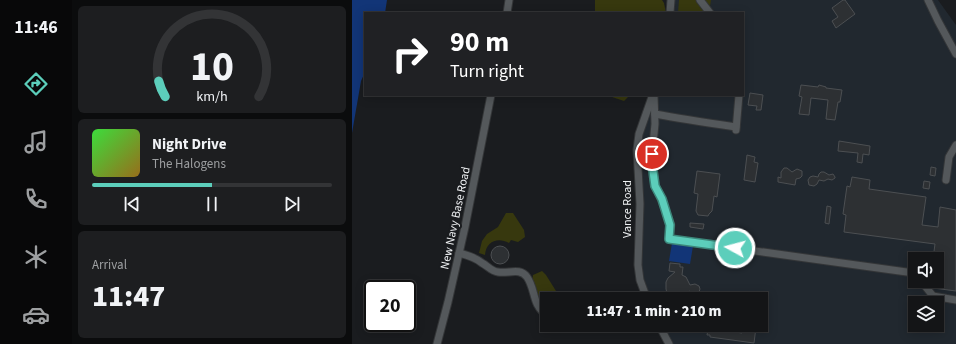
<!DOCTYPE html>
<html lang="en">
<head>
<meta charset="utf-8">
<style>
  :root { --surface:#141517; --page:#1d1e20; --text:#f1f3f6; --muted:#9d9fa1; --line:#333436; --accent:#5ccebb }
  body { margin:0; font-family:"Source Sans 3",sans-serif; background:var(--page); color:var(--text); height:100vh; display:flex; flex-direction:column; font-size:15px; white-space:nowrap }
  * { box-sizing:border-box; margin:0 }
  p { font-size:13px; color:var(--muted) }
  .icon { flex:none; width:22px; height:22px; fill:none; stroke:currentColor; stroke-width:2; stroke-linecap:round; stroke-linejoin:round }
  .map { position:relative; flex:1; overflow:hidden }
  .sheet { display:flex; flex-direction:column; gap:6px; padding:6px; background:#0b0c0d; width:280px }
  .sheet>* { flex:none }
  .hud { position:absolute; left:12px; top:12px; width:380px; height:84px; border-radius:0px; box-shadow:0 2px 10px #0003,0 0 0 1px var(--line); background:#202124; color:#fff; overflow:hidden }
  .fabs { position:absolute; left:556px; top:252px; display:grid; gap:8px }
  .fabs a { display:grid; place-items:center; width:36px; height:36px; border-radius:0px; background:var(--surface); box-shadow:0 2px 10px #0003,0 0 0 1px var(--line); font-size:20px }
  .speed { position:absolute; left:12px; top:280px; display:flex; gap:8px; font-size:20px; font-weight:700; text-align:center }
  .speed>* { display:grid; place-content:center; width:52px; height:52px; border-radius:50%; background:var(--surface); box-shadow:0 2px 10px #0003,0 0 0 1px var(--line); line-height:1 }
  .speed .limit { border:2px solid #111; border-radius:6px; background:#fff; color:#111 }
  .pin { position:absolute; display:grid; place-items:center; width:34px; height:34px; color:#fff; margin:-17px; border:2px solid #fff; border-radius:50%; box-shadow:0 1px 4px #0007 }
  .me { position:absolute; width:44px; margin:-22px; rotate:277deg; stroke-linejoin:round; filter:drop-shadow(0 0 3px #0008) }
  .turn { display:flex; align-items:center; gap:14px; height:84px; padding:0 20px; font-size:18px }
  .turn .icon { width:52px; height:52px; stroke-width:2.5 }
  .turn b { display:block; font-size:28px; line-height:34px }
  .big { font-size:30px; font-weight:800; line-height:1.1 }
  .sheet .widget { flex:1; display:flex; flex-direction:column; justify-content:center; gap:6px; min-width:0; padding:0 14px; border-radius:6px; background:var(--page) }
  .sheet .dial { align-items:center; gap:0 }
  .dial svg { height:104px; overflow:visible; fill:none; stroke:var(--line); stroke-width:7; stroke-linecap:round; text-anchor:middle }
  .dial text { fill:var(--text); stroke:none }
  .song { display:flex; align-items:center; gap:12px }
  .cover { width:48px; height:48px; border-radius:6px; background:linear-gradient(135deg,hsl(120 70% 55%),hsl(40 70% 35%)) }
  .played { height:4px; border-radius:2px; background:linear-gradient(90deg,var(--accent) 50%,var(--line) 50%) }
  .keys { display:flex; justify-content:space-around; direction:ltr }
  .trip { position:absolute; left:188px; top:292px; width:228px; height:40px; border-radius:0px; background:var(--surface); box-shadow:0 2px 10px #0003,0 0 0 1px var(--line); font-weight:800; line-height:40px; text-align:center }
  main { display:flex; flex:1; min-height:0 }
  .menu { display:flex; flex-direction:column; width:72px; justify-content:space-around; align-items:center; background:#080809; color:var(--muted) }
  .menu .icon { width:28px; height:28px }
  .menu .active { color:var(--accent) }
  .menu b { font-size:18px; color:var(--text) }
  .map>svg:first-child { display:block }
  .built { fill:#21282f; fill-rule:evenodd }
  .green { fill:#37380e }
  .water { fill:#123577 }
  .building { fill:#2d3033; stroke:#4c4f52 }
  .lines { fill:none; stroke-linecap:round; stroke-linejoin:round }
  .minor-casing { stroke:#343638; stroke-width:9 }
  .minor { stroke:#54585b; stroke-width:7 }
  .route-casing { stroke:#3c867a; stroke-width:10 }
  .route { stroke:#5ccebb; stroke-width:7 }
  .labels { text-anchor:middle; stroke-width:4; stroke-linejoin:round; paint-order:stroke }
  .street-label { font-size:12px; fill:#f1f3f5; stroke:#1a1c1f }
</style>
</head>
<body>
<main>
<nav class="menu">
<b>11:46</b>
<svg class="icon active" aria-label="directions" viewBox="0 0 24 24"><path d="M12 3l9 9-9 9-9-9zM9 14v-3h6M13 9l2 2-2 2"/></svg>
<svg class="icon" aria-label="music" viewBox="0 0 24 24"><path d="M9 18V5l10-2v13"/><circle cx="6" cy="18" r="3"/><circle cx="16" cy="16" r="3"/></svg>
<svg class="icon" aria-label="phone" viewBox="0 0 24 24"><path d="M5 4h4l2 5-3 2q2 4 5 5l2-3 5 2v4C11 20 4 13 5 4z"/></svg>
<svg class="icon" aria-label="climate" viewBox="0 0 24 24"><path d="M12 3v18M4 7l16 10M4 17L20 7"/></svg>
<svg class="icon" aria-label="car" viewBox="0 0 24 24"><path d="M5 17H2v-5l4-1 3-4h7l3 4 3 1v5h-3M9 17h6M6 11h13"/><circle cx="7" cy="17" r="2"/><circle cx="17" cy="17" r="2"/></svg>
</nav>
<section class="sheet">
<div class="widget dial"><svg viewBox="0 0 100 80">
<path d="M14 69A42 42 0 1 1 86 69"/>
<path d="M14 69A42 42 0 0 1 9 57" stroke="#5ccebb"/>
<text x="50" y="56" font-size="32" font-weight="700">10</text>
<text x="50" y="72" font-size="11">km/h</text>
</svg></div>
<div class="widget">
<div class="song"><i class="cover"></i><div><b>Night Drive</b><p>The Halogens</p></div></div>
<div class="played"></div>
<div class="keys"><svg class="icon" aria-label="previous" viewBox="0 0 24 24"><path d="M18 5L8 12l10 7zM5 5v14"/></svg><svg class="icon" aria-label="pause" viewBox="0 0 24 24"><path d="M8 5v14M16 5v14"/></svg><svg class="icon" aria-label="next" viewBox="0 0 24 24"><path d="M6 5l10 7-10 7zM19 5v14"/></svg></div>
</div>
<div class="widget"><p>Arrival</p><b class="big">11:47</b></div>
</section>
<div class="map">
<svg width="604" height="344" viewBox="0 0 604 344">
  <rect width="100%" height="100%" fill="#1a1c1f"/>
  <path class="built" d="M318,0H586L604,25V344H317L307,325H409V299H295L288,280L285,150L301,95H391V13H318ZM563,259H585V281H563ZM563,303H585V325H563Z"/>
  <g class="green">
    <polygon points="243,0 310,0 312,3 314,13 243,13"/>
    <polygon points="327,0 359,0 357,13 326,13"/>
    <polygon points="254,95 278,95 272,101"/>
    <path d="M154,213H161L172,230L173,237L166,242L159,240L157,243C146,237 134,241 133,255L127,253L130,241L135,234L146,227Z"/>
    <polygon points="190,271 194,275 209,299 195,299 195,309 189,304 180,282 181,275"/>
  </g>
  <g class="water">
    <polygon points="0,0 35,0 33,13 13,13 13,72 9,81 0,133"/>
    <polygon points="320,243 341,246 338,264 317,261"/>
  </g>
  <g class="building">
    <polygon points="491,0 493,0 503,14 484,28 480,21 486,17 480,8"/>
    <polygon points="449,85 466,87 467,85 474,87 474,88 490,90 488,102 486,102 483,120 474,119 476,100 459,98 457,115 447,114 450,97 447,96"/>
    <polygon points="398,93 411,95 409,110 404,110 405,106 396,105"/>
    <polygon points="487,141 518,146 517,155 511,154 510,163 505,162 506,153 486,151"/>
    <polygon points="395,155 403,157 402,162 406,163 403,182 392,180"/>
    <polygon points="579,167 584,168 583,176 578,175"/>
    <polygon points="432,168 435,168 440,172 445,169 450,171 450,176 448,178 444,179 443,185 426,182 426,177 429,178 429,172"/>
    <polygon points="345,171 368,174 365,197 362,196 360,211 357,214 356,216 346,215 344,211 346,194 342,193"/>
    <polygon points="469,172 472,172 477,175 481,174 483,177 483,178 480,180 476,179 472,181 467,180 465,184 462,186 457,185 456,180 458,177 461,176 466,177 467,174"/>
    <polygon points="500,177 518,180 517,189 574,197 570,225 586,227 588,207 604,210 604,291 581,288 578,284 578,281 585,281 585,259 581,259 583,244 492,232 494,215 491,214 495,186 498,187"/>
    <polygon points="572,181 578,182 577,189 571,188"/>
    <polygon points="475,206 479,207 477,224 473,223"/>
    <polygon points="338,223 352,224 351,229 338,227"/>
    <circle cx="148" cy="255" r="9"/>
    <polygon points="372,252 382,253 382,259 371,257"/>
    <polygon points="318,263 328,264 328,267 331,267 330,275 334,277 338,285 343,284 347,286 348,289 347,292 342,294 337,291 333,295 326,298 322,298 315,293 314,289 314,282 316,278 323,272 317,271"/>
    <polygon points="357,325 371,325 370,330 390,333 391,325 404,327 402,343 358,337 358,335 355,335"/>
  </g>
  <g class="lines">
    <g class="minor-casing">
      <g id="minor">
        <polyline points="348,0 358,13"/>
        <polyline points="576,0 586,21 604,54"/>
        <polyline points="155,13 157,0"/>
        <polyline points="318,13 319,0"/>
        <polyline points="302,95 303,124 300,154 301,171 303,186 309,199 319,225 317,239 562,273 563,274"/>
        <path d="M303,114C330,119 357,123 384,127"/>
        <polyline points="384,130 387,95"/>
        <polyline points="594,180 597,157 604,145"/>
        <path d="M107,253C115,255 124,258 130,263C136,266 139,271 146,272C156,274 168,267 175,277C184,290 180,306 195,315"/>
        <polyline points="569,281 581,296 604,300"/>
        <polyline points="295,299 288,280 286,265 288,204 285,150 287,134 300,97"/>
        <polyline points="307,325 317,344"/>
        <polyline points="85,344 96,302 113,227 139,95"/>
      </g>
    </g>
    <use href="#minor" class="minor"/>
  </g>
  <g class="lines">
    <g class="route-casing">
      <polyline id="route" points="300,154 301,171 303,186 310,199 318,225 317,239 383,248"/>
    </g>
    <use href="#route" class="route"/>
  </g>
  <g class="labels">
    <g class="street-label">
      <text transform="translate(275 209) rotate(-90)" y="4">Vance Road</text>
      <text transform="translate(103 218) rotate(-78)" y="4">New Navy Base Road</text>
    </g>
  </g>
</svg>
<div class="fabs">
<a><svg class="icon" aria-label="sound" viewBox="0 0 24 24"><path d="M4 9h4l5-4v14l-5-4H4zM17 9q2 3 0 6"/></svg></a>
<a><svg class="icon" aria-label="layers" viewBox="0 0 24 24"><path d="M12 4l9 5-9 5-9-5zM3 14l9 5 9-5"/></svg></a>
</div>
<div class="speed"><div class="limit">20</div></div>
<div class="pin" style="left:300px;top:154px;background:#d93025"><svg class="icon" aria-label="arrive" viewBox="0 0 24 24"><path d="M6 21V4h12l-3 4 3 4H6"/></svg></div>
<svg class="me" style="left:383px;top:248px" viewBox="-20 -20 40 40"><circle r="17" fill="#5ccebb" stroke="#fff" stroke-width="3"/><path d="M0-11L8 9 0 5-8 9z" fill="#fff"/></svg>
<div class="trip">11:47 · 1 min · 210 m</div>
<div class="hud">
<div class="turn"><svg class="icon" aria-label="right" viewBox="0 0 24 24"><path d="M7 20v-9h11M14 6l5 5-5 5"/></svg><div><b>90 m</b>Turn right</div></div>
</div>
</div>
</main>
</body>
</html>
